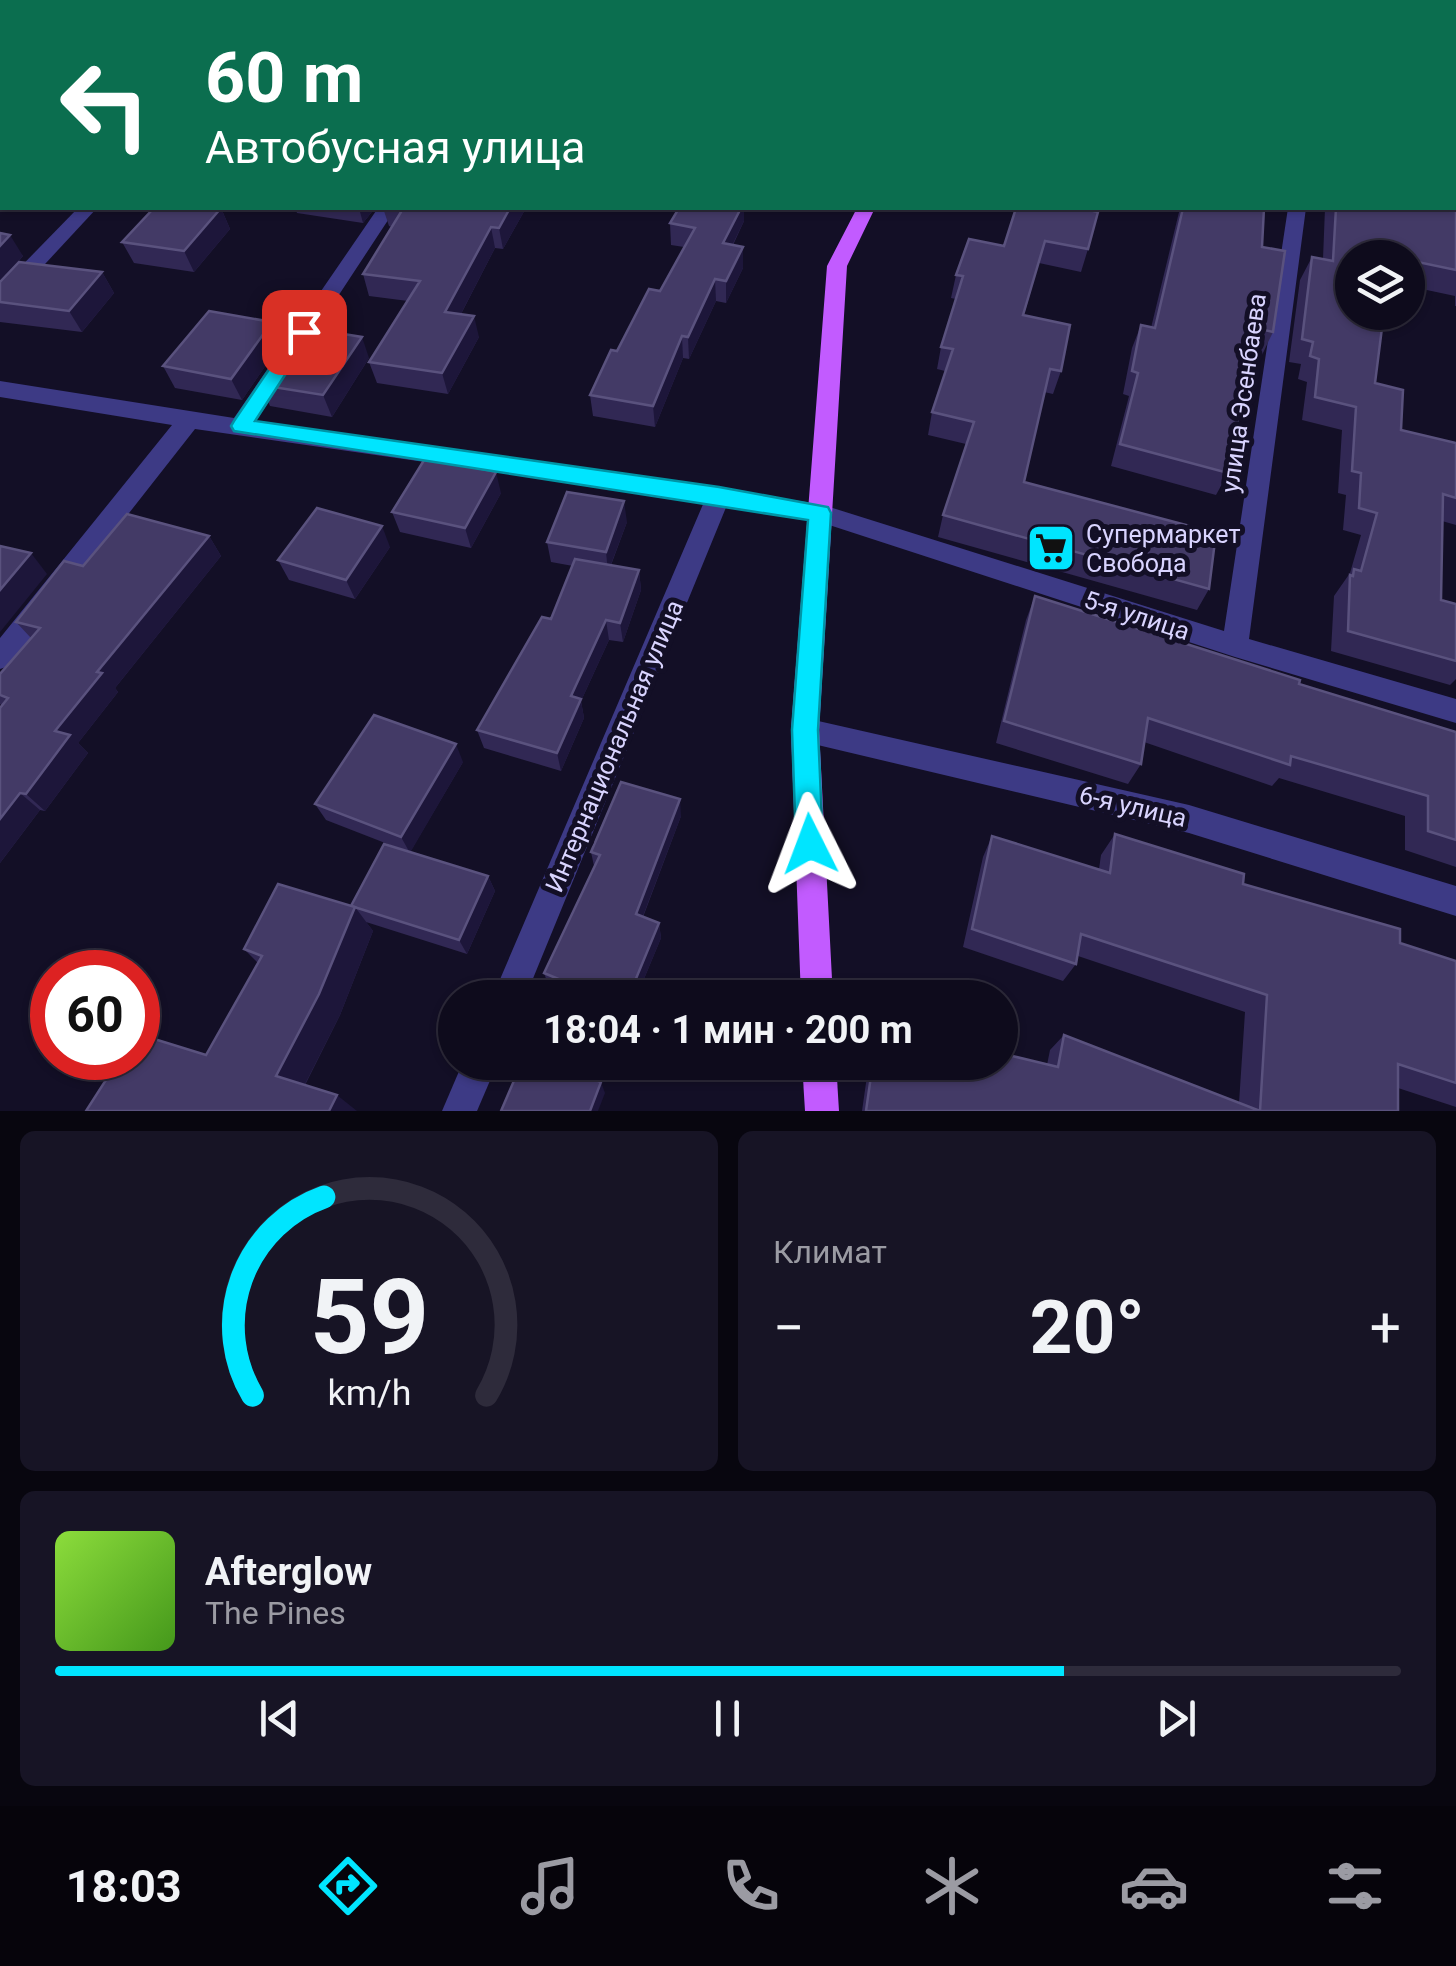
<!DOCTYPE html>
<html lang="ru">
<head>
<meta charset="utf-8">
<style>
  :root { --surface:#0e0b1c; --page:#171425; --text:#f1f3f6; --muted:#9b9ba3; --line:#2e2b3b; --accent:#00e5ff }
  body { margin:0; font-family:Roboto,sans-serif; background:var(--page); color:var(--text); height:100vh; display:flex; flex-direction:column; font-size:38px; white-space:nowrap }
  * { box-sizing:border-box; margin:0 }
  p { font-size:32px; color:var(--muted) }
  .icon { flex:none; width:55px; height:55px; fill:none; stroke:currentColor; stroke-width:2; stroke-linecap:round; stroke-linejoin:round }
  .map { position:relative; height:1111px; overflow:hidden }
  .sheet { display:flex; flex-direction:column; gap:20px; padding:20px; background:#08060f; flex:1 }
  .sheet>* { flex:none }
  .hud { position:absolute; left:0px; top:0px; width:1458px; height:210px; box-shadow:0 2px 8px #0004,0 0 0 2px var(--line); background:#0b6e4f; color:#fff; overflow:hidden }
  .fabs { position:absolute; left:1335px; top:240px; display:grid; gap:20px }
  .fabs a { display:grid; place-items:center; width:90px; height:90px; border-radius:50%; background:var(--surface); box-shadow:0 2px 8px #0004,0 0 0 2px var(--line); font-size:50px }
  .speed { position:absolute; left:30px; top:950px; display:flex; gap:20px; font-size:50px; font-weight:700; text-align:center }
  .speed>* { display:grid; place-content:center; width:130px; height:130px; border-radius:50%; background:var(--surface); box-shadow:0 2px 8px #0004,0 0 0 2px var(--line); line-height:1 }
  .speed .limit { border:15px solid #d22; background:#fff; color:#111 }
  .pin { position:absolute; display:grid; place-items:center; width:85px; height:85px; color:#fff; margin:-42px; border-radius:20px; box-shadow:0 5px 15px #0006 }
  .me { position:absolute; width:110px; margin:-55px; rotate:357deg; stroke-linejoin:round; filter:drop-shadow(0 0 8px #0008) }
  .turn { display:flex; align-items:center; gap:35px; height:210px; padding:0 40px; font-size:45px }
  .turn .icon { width:130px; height:130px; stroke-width:2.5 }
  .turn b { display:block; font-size:70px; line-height:85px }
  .big { font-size:75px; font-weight:700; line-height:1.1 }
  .sheet .card { flex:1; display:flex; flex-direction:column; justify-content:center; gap:15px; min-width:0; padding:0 35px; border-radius:15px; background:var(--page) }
  .sheet .dial { align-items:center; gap:0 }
  .dial svg { height:260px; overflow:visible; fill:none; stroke:var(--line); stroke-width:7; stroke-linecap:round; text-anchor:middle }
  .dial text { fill:var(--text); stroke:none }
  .song { display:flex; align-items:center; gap:30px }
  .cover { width:120px; height:120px; border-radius:15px; background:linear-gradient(135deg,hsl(90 70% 55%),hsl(100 70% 35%)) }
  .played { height:10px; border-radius:5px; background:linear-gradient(90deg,var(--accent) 75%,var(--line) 75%) }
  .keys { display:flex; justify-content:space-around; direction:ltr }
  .heat { display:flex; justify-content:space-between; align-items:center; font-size:55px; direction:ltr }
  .sheet .tiles { flex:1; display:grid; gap:20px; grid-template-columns:1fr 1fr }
  .card:last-child { grid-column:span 2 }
  .trip { position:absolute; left:438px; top:980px; width:580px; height:100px; border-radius:50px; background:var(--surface); box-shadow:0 2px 8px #0004,0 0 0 2px var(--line); font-weight:700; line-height:100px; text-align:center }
  .tab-bar { display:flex; height:160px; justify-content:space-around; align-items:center; background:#06040b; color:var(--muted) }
  .tab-bar .icon { width:70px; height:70px }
  .tab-bar .current { color:var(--accent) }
  .tab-bar b { font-size:45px; color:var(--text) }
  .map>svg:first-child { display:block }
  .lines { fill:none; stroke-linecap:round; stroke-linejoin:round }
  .street { fill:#3d3a85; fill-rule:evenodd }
  .primary { fill:#c25bff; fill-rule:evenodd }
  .wall { fill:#312854 }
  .shaded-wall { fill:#1d163a }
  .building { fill:#433a66; stroke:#5a527e; stroke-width:2.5 }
  .route { fill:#00e5ff; stroke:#0095a6; stroke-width:2.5 }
  .labels { text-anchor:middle; stroke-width:10; stroke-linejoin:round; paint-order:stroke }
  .street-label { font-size:25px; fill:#d9d4ff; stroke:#130f26 }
  .poi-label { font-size:25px; fill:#d9d4ff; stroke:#130f26; text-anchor:start }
</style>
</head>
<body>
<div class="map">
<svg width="1456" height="1111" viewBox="0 0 1456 1111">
  <rect width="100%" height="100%" fill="#130f26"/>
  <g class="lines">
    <g class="street">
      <polygon points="767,0 783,0 783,2 768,2"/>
      <polygon points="78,208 97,208 7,305 0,307 0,288"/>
      <polygon points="378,208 396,208 256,421 820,504 1224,631 1288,208 1306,208 1249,639 1456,699 1456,723 1235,657 820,522 727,505 525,998 492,998 704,502 195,429 9,666 0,669 0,638 172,425 0,397 0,381 234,418"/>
      <polygon points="805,718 1189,805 1456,886 1456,916 1189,833 805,742 795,739 791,730 795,721"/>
      <polygon points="463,1062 498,1062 477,1111 442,1111"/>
    </g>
    <g class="primary">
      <polygon points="857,208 875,208 847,266 819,730 833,998 801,998 791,730 827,266"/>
      <polygon points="802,1062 836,1062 839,1111 805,1111"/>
    </g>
  </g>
  <g class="wall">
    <polygon points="716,0 764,0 764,2"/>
    <polygon points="1350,0 1456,0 1456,306 1455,306 1455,296 1408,286 1408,258 1352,258 1375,383 1401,430 1456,443 1456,525 1442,521 1441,600 1456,604 1456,679 1450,685 1331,651 1334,596 1350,573 1361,535 1343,530 1346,495 1338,493 1342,430 1302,420 1307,382 1298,379 1301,364 1289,362 1300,280 1312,257 1323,259 1325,208 1455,208 1455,2 1349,2"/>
    <polygon points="125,208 221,208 230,229 194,272 134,263 122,242 151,211"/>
    <polygon points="295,208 375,208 363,223 297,213"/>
    <polygon points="383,208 526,208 503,249 495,248 461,314 479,337 448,394 377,383 369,362 408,301 369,296 363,274 392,227 389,226"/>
    <polygon points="679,208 744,208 744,221 733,245 743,247 743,268 726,303 716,301 689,359 683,358 655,427 593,416 590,395 617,351 660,291 684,247 671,245 670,223"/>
    <polygon points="1016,208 1088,249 1081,272 1039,263 1024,315 1061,371 1053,394 1044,392 1024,482 1209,589 1197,610 938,537 943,515 966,444 928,435 932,412 945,371 937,369 941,347 956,299 951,298 956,275 1004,246"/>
    <polygon points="1180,208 1264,208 1262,247 1273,332 1262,355 1246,351 1228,473 1216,495 1111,466 1129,396 1123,394 1132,348 1141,325 1151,328"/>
    <polygon points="0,233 23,256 8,274 102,272 114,293 82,332 0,322"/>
    <polygon points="272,322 281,343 242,400 175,388 163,366"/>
    <polygon points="369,358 332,417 270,406 261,385"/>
    <polygon points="501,493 471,548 400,532 392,512"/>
    <polygon points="627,522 611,565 639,570 641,590 623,642 609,640 581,701 584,718 561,771 484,748 477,730 551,619 573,566 551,562 547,542"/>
    <polygon points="209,536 221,556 115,688 118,692 78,743 88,753 45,811 40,810 0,863 0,708 2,706 0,704 0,674 31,638 16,622 83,566"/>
    <polygon points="390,547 355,599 289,580 278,560"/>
    <polygon points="1035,596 1299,684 1456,732 1456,867 1405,850 1405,816 1279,778 1272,786 1144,742 1141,764 1128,784 996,743 1026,620"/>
    <polygon points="463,762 410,852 488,876 495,891 467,954 366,922 373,931 340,1015 305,1085 206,1055 258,963 244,949 351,906 398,848 326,820 315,804"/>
    <polygon points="681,816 643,917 659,923 661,938 636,998 576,998 549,987 544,973 594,866 591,852"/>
    <polygon points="1115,834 1400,943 1456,961 1456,1107 1398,1088 1398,1111 862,1111 869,1062 1000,1062 1047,1065 1050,1050 1064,1035 1239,1103 1245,1012 1078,956 1076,964 1063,981 963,947 983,857 992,836 1099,869 1101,855"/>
  </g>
  <g class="shaded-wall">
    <polygon points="378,0 402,0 399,2 375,2"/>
    <polygon points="2,174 2,208 4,208 0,211 0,176"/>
    <polygon points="221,208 230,229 194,272 184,251"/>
    <polygon points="359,208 375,208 363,223"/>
    <polygon points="510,208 526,208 503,249 499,228"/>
    <polygon points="741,208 744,208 744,221 723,264 723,243"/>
    <polygon points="491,227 495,248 451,333 445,312"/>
    <polygon points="10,235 23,256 0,282 0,246"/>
    <polygon points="743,247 743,268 726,303 726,281"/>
    <polygon points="102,272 114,293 82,332 69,311"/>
    <polygon points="715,279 716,301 689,359 688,337"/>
    <polygon points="474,316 479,337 448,394 442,373"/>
    <polygon points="272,322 281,343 242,400 231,379"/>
    <polygon points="682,336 683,358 655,427 653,406"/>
    <polygon points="362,337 369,358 332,417 323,395"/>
    <polygon points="496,472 501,493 471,548 465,528"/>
    <polygon points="624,501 627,522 608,572 606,552"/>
    <polygon points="382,526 390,547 355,599 346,580"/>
    <polygon points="209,536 221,556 115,688 118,692 78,743 88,753 45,811 26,794 55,731 97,672"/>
    <polygon points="31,553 47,574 0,632 0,590"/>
    <polygon points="639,570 641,590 623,642 620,623"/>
    <polygon points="606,620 609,640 581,701 584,718 561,771 557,753 571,696"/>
    <polygon points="456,744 463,762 410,853 401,837"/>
    <polygon points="20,793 40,810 0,863 0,819"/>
    <polygon points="680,799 681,816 638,929 636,914"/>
    <polygon points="488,876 495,891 467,954 459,940"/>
    <polygon points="355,907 373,931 340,1015 300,1094 276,1076"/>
    <polygon points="659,923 661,938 636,998 628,998"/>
    <polygon points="601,1082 605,1093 598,1111 590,1111"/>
    <polygon points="337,1095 357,1111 329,1111"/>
  </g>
  <g class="building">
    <polygon points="0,0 378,0 375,2 2,2 2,174 0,176"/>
    <polygon points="436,0 500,0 523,2 434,2"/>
    <polygon points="532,0 594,0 593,2 528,2"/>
    <polygon points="792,0 843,0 842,2 791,2"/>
    <polygon points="1085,0 1151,0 1150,2 1084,2"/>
    <polygon points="1153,0 1280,0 1280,2 1169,2"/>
    <polygon points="1356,0 1456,0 1456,270 1408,260 1408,258 1385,256 1385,258 1352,258 1352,312 1384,312 1375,383 1403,390 1401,430 1456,443 1456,498 1443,494 1441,600 1456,604 1456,661 1348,631 1350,575 1353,576 1354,569 1361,571 1377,513 1359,508 1361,473 1352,471 1356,407 1315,397 1319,359 1310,356 1313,342 1302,339 1312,257 1333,261 1336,208 1455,208 1455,2 1355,2"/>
    <polygon points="154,208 221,208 184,251 122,242"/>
    <polygon points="402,208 510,208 499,228 491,227 445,312 474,316 442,373 369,362 420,281 363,274 401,212"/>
    <polygon points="679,208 741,208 723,243 743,247 726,281 715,279 688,337 682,336 653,406 590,395 611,350 617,351 649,289 660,291 695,228 670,223"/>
    <polygon points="1016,208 1089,208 1089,210 1098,212 1088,249 1045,241 1023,315 1070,325 1061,371 1050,369 1024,482 1216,533 1209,589 943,515 974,422 932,412 953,349 941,347 963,276 956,275 969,239 1004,246"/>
    <polygon points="1183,208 1264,208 1262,247 1285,251 1273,332 1248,326 1241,403 1228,473 1120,444 1138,373 1132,371 1141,325 1155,328"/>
    <polygon points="0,233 10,235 0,246"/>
    <polygon points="19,262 102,272 69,311 0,302 0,282"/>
    <polygon points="209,311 272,322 231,379 163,366"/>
    <polygon points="300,327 362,337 323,395 261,385"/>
    <polygon points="426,457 496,472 465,528 392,512"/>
    <polygon points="567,492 624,501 606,552 547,542"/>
    <polygon points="317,508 382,526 346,580 278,560"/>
    <polygon points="127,514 209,536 97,672 102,673 55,731 70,735 26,794 20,793 0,819 0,708 8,698 0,695 0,674 40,628 16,622 64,561 83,566"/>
    <polygon points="0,546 31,553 0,590"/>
    <polygon points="575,559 639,570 620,623 606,620 571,696 581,699 557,753 477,730 542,617 551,619"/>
    <polygon points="1035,596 1300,680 1299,684 1456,732 1456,840 1428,831 1428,796 1291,756 1290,765 1148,718 1141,764 1004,721"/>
    <polygon points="374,715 456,744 401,837 315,804"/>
    <polygon points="621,782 680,799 636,914 659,923 628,998 604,998 544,973 600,855 591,852"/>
    <polygon points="1115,834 1244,874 1243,884 1400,929 1400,943 1456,961 1456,1083 1398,1064 1398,1111 866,1111 873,1062 1000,1062 1000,1053 1058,1067 1064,1035 1260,1111 1267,995 1081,934 1076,964 972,929 992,836 1110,873"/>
    <polygon points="384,844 488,876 459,940 351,906"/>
    <polygon points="278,884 355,907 319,994 276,1076 337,1095 329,1111 86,1111 120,1058 138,1058 138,1034 206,1055 262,956 244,949"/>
    <polygon points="522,1062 547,1062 601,1082 590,1111 501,1111"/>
  </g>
  <polygon class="route" points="304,326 313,332 255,421 719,487 828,507 831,513 818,730 823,844 819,854 810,858 800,854 796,844 792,730 808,520 234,431 231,426 234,421 297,328"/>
  <defs>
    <g id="supermarket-square" transform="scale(2.5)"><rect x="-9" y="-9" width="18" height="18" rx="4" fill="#00e5ff" stroke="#130f26"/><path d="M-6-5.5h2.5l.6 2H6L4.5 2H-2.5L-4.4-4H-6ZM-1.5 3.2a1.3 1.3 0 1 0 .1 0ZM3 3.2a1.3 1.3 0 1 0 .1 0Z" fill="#111"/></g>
  </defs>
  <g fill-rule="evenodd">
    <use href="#supermarket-square" x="1051" y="548"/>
  </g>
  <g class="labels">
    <g class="street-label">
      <text transform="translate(1243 393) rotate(-82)" y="9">улица Эсенбаева</text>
      <text transform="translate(1137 615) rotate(18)" y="9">5-я улица</text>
      <text transform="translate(614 746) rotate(-67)" y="9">Интернациональная улица</text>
      <text transform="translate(1133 806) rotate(13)" y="9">6-я улица</text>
    </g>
    <g class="poi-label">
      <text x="1086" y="543">Супермаркет<tspan x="1086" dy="29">Свобода</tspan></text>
    </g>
  </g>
</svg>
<div class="fabs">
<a><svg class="icon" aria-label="layers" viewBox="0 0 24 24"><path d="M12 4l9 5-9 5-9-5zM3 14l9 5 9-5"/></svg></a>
</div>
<div class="speed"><div class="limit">60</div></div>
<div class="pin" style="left:304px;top:332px;background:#d93025"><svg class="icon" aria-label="arrive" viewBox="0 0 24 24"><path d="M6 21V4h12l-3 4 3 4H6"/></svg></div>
<svg class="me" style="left:810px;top:844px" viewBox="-20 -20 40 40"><path d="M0-17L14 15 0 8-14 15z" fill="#00e5ff" stroke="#fff" stroke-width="4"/></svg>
<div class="trip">18:04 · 1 мин · 200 m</div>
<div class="hud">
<div class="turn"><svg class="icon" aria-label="left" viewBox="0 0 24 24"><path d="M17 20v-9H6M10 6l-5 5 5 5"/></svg><div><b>60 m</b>Автобусная улица</div></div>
</div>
</div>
<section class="sheet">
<div class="tiles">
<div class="card dial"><svg viewBox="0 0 100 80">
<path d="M14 69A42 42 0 1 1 86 69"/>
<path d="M14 69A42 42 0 0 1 36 8" stroke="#00e5ff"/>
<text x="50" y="56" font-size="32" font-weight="700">59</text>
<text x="50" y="72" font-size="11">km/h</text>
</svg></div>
<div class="card"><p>Климат</p>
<div class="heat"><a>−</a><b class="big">20°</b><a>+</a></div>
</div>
<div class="card">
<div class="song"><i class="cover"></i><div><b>Afterglow</b><p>The Pines</p></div></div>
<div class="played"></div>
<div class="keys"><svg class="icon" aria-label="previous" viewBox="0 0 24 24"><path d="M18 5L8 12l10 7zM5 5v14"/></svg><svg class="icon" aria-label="pause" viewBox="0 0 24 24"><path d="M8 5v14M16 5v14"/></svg><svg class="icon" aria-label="next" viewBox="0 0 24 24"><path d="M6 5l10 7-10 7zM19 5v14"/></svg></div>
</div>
</div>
</section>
<nav class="tab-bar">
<b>18:03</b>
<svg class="icon current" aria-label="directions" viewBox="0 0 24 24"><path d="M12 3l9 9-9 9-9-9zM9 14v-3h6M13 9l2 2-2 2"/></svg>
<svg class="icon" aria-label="music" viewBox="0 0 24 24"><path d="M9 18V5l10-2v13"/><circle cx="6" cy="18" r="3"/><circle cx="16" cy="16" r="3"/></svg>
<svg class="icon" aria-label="phone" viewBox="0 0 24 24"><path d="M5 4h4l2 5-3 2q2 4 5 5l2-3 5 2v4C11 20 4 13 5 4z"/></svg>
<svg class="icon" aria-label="climate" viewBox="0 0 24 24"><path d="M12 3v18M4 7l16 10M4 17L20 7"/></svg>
<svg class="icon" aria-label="car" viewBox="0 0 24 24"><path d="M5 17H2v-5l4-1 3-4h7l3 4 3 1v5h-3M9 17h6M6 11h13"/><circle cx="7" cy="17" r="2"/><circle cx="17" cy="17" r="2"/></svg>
<svg class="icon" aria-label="filters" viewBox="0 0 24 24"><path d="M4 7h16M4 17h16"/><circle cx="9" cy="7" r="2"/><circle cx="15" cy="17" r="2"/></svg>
</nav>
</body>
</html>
